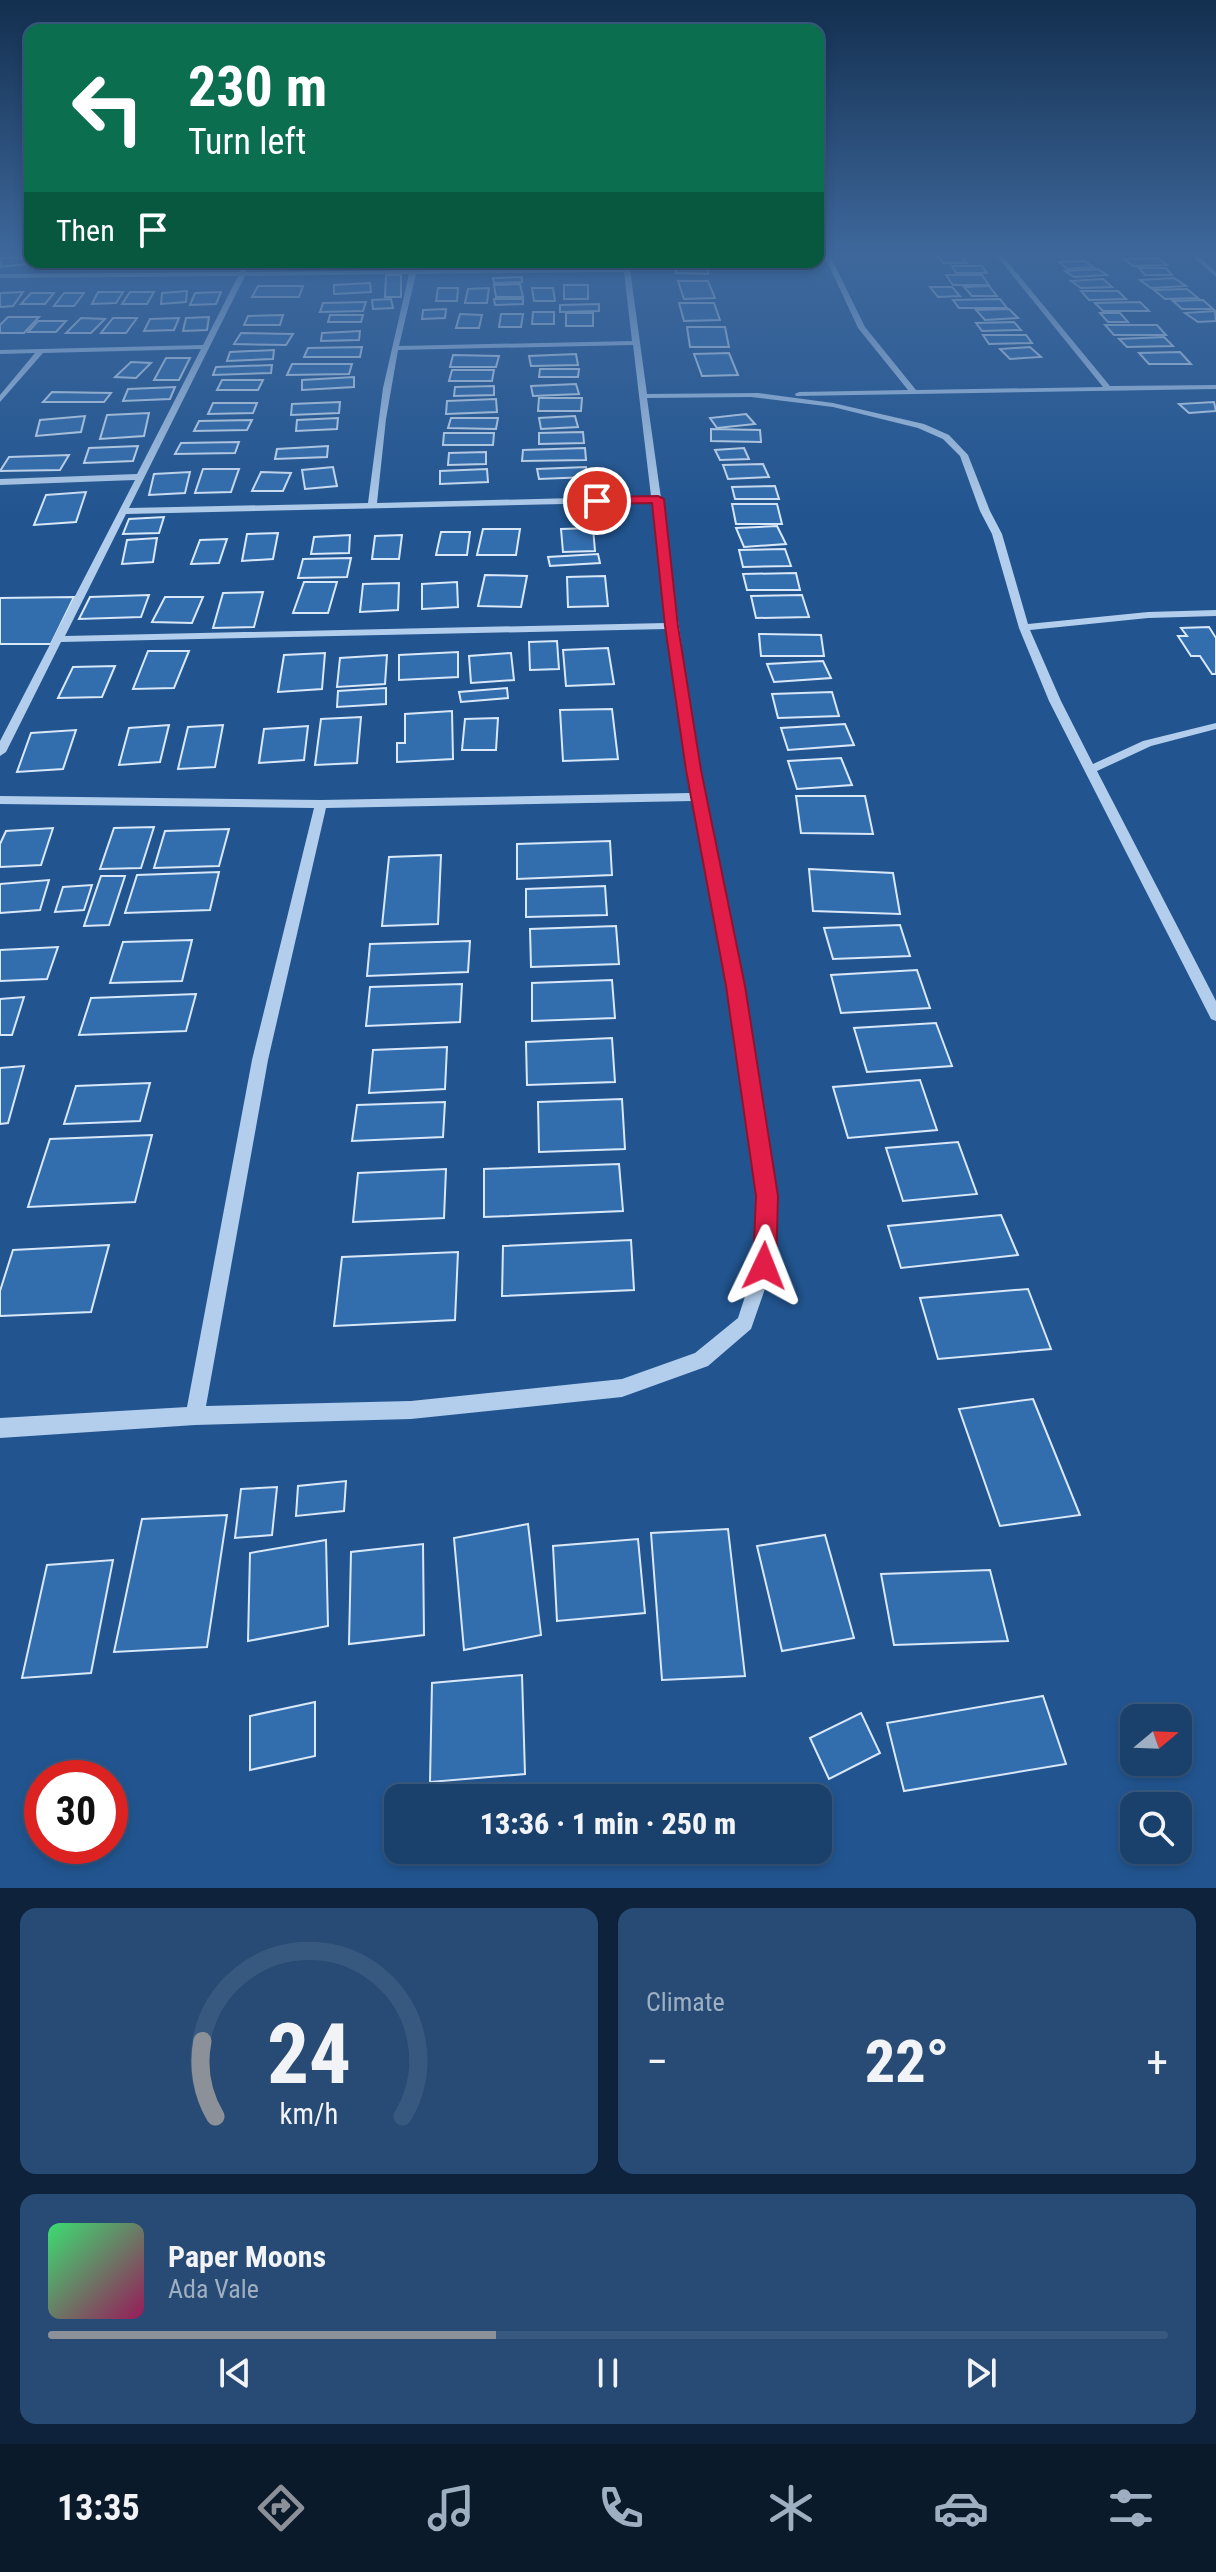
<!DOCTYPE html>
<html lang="en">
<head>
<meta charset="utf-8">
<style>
  :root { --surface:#1a406c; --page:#274b74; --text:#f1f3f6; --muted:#9fafc2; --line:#38597f; --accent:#8c9099 }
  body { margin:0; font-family:"Roboto Condensed",sans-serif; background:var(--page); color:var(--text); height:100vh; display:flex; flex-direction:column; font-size:30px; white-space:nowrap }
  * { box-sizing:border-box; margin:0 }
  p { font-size:26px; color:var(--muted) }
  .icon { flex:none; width:44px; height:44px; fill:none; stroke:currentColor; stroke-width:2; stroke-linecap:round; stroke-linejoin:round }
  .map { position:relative; height:1888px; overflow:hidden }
  .drawer { display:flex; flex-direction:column; gap:20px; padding:20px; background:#0e233b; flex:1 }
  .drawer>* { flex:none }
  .banner { position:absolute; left:24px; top:24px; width:800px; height:244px; border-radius:16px; box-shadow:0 4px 12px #0003,0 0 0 2px var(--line); background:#0b6e4f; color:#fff; overflow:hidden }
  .needle { width:52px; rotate:71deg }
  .controls { position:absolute; left:1120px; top:1704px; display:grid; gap:16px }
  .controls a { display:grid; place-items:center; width:72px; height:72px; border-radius:16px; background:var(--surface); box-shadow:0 4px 12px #0003,0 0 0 2px var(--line); font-size:40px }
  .speed { position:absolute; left:24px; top:1760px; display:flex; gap:16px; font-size:40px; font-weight:700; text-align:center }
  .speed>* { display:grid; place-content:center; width:104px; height:104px; border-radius:50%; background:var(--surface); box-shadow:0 4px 12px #0003,0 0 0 2px var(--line); line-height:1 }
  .speed .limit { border:12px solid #d22; background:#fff; color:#111 }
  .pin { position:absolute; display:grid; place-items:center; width:68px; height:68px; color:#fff; margin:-34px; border:4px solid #fff; border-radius:50%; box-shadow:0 2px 8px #0007 }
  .me { position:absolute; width:88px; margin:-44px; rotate:2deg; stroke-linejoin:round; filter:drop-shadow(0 0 6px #0008) }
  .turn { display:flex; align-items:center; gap:28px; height:168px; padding:0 32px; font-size:36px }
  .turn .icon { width:104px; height:104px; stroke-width:2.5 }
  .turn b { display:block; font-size:56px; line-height:68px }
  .then { display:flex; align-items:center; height:76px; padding:0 32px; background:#0003; gap:16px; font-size:30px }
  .big { font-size:60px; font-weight:800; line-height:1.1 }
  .drawer .widget { flex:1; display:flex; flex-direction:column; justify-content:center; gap:12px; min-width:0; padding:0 28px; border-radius:16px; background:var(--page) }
  .drawer .dial { align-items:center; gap:0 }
  .dial svg { height:208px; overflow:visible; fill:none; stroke:var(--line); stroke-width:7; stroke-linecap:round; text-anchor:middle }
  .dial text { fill:var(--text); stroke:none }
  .song { display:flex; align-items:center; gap:24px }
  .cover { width:96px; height:96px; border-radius:12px; background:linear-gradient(135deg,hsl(140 70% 55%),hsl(330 70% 35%)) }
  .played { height:8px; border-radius:4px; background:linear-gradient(90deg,var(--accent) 40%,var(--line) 40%) }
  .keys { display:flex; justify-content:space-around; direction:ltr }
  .heat { display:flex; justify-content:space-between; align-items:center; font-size:44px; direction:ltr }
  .drawer .tiles { flex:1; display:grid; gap:20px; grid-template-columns:1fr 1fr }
  .widget:last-child { grid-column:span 2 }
  .trip { position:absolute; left:384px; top:1784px; width:448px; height:80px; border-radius:16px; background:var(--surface); box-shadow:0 4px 12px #0003,0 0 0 2px var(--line); font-weight:800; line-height:80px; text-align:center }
  .dock { display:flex; height:128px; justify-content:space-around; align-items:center; background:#0a1a2b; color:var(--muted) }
  .dock .icon { width:56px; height:56px }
  .dock .current { color:var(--accent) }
  .dock b { font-size:36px; color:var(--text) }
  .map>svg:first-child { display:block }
  .building { fill:#326dad; stroke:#d8e8f9; stroke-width:2 }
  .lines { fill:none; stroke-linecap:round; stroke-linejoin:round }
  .minor { fill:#b3ceec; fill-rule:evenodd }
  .route { fill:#e11d48; stroke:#92132f; stroke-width:2 }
</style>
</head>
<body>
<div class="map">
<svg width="1216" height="1888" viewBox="0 0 1216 1888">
  <rect width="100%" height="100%" fill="#225590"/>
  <g class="building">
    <polygon points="937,255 961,255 967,263 943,263"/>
    <polygon points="30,257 30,262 45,262 0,267 2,258"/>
    <polygon points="1158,258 1167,265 1133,266 1124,259"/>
    <polygon points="1085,261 1093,267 1067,269 1059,262"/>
    <polygon points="675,262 707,262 708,274 676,273"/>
    <polygon points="952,266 982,266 987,273 956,273"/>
    <polygon points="1139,268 1166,268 1172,275 1145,275"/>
    <polygon points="1098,269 1107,275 1074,277 1065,271"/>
    <polygon points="386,275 401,275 401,297 385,297"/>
    <polygon points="946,275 982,275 989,285 953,285"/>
    <polygon points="522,277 522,282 494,283 493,278"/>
    <polygon points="1174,278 1186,286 1151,288 1140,280"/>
    <polygon points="1103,279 1112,287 1081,288 1071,281"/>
    <polygon points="678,281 708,281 715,298 684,299"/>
    <polygon points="370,283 371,292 334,294 334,285"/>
    <polygon points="520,284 523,297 496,297 494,285"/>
    <rect x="564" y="285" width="24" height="14"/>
    <polygon points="258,286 303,286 299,297 252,297"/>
    <polygon points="989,286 997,296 972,296 964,287"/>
    <polygon points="930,287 952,287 960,296 938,297"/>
    <polygon points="438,288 458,288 457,301 436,301"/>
    <polygon points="489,288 487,303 465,303 468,289"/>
    <polygon points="532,288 553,288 555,301 534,301"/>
    <polygon points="1187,289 1198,298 1165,299 1154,290"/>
    <polygon points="187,291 186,302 161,304 162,293"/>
    <polygon points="1081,291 1118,291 1126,299 1089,300"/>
    <polygon points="23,292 13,306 0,307 0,293"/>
    <polygon points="98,292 123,292 116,303 92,304"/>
    <polygon points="130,292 154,292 147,304 122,304"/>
    <polygon points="221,292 216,304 190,305 195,293"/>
    <polygon points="31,293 54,293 45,304 21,304"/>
    <polygon points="64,293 84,293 74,306 54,306"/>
    <polygon points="391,299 393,308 373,309 372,300"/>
    <polygon points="494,299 523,299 523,304 495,305"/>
    <polygon points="1000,299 1007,308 959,308 953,300"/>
    <polygon points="1203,300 1213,309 1182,309 1173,301"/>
    <polygon points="366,302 363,311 320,312 323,303"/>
    <polygon points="1140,302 1149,311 1103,311 1095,303"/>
    <polygon points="679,303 714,303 720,320 684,321"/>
    <polygon points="599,304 599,311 560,312 560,305"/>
    <polygon points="446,309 445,318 422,319 423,310"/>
    <polygon points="1009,309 1018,318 985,320 976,310"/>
    <polygon points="1215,311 1216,321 1198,322 1185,313"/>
    <polygon points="533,312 554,312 554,324 532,324"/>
    <rect x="566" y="313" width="27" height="13"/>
    <polygon points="1100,313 1120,313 1128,322 1108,322"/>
    <polygon points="460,314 482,315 479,328 456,328"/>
    <polygon points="501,314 523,314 521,327 499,327"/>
    <polygon points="283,315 280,325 244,325 248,316"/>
    <polygon points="330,315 363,315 361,322 328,322"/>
    <polygon points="8,317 39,317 24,333 0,333 0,325"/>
    <polygon points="209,317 207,330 183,331 186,318"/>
    <polygon points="81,318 105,319 91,333 66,333"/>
    <polygon points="113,318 137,318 126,333 101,333"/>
    <polygon points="179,318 174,330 144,331 150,319"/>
    <polygon points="38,321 66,321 56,332 28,332"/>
    <polygon points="1014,322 1021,330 982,331 976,323"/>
    <polygon points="1105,325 1157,325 1166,335 1114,335"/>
    <polygon points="687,327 725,327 729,347 690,347"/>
    <polygon points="360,331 359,340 321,341 322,333"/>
    <polygon points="241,333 293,334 286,345 234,344"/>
    <polygon points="983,335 1026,335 1032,343 989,344"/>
    <polygon points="1164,337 1173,346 1127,347 1119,339"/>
    <polygon points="362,347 360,357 304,357 308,348"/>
    <polygon points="1030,347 1041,357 1010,359 1000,349"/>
    <polygon points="274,350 273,359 227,361 230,352"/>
    <polygon points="1180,352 1191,364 1149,364 1139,353"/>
    <polygon points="729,353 738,375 702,376 694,354"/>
    <polygon points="576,354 578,365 531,366 529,356"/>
    <polygon points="453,355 499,356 496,367 450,367"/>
    <polygon points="166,358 190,358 179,380 154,380"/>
    <polygon points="131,362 151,363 136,378 115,377"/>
    <polygon points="292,364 352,364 349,374 287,375"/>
    <polygon points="272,365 271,373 213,375 216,367"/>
    <polygon points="540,369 579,369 578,377 539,377"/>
    <polygon points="452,370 494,370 492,381 449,381"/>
    <polygon points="354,377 354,387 302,390 302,380"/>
    <polygon points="222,380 263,380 258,390 217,390"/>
    <polygon points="576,384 579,394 533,396 531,386"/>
    <polygon points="494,386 494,395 454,396 455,387"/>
    <polygon points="175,387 170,399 123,401 128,389"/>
    <polygon points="52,392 111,393 104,402 43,402"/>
    <polygon points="539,398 582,398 581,411 538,411"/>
    <polygon points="496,399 497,412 446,414 447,401"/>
    <polygon points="340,402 339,413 291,415 292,404"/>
    <polygon points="1214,402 1216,411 1189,413 1179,404"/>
    <polygon points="213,403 257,403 253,413 208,414"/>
    <polygon points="149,413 144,436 100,439 107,415"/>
    <polygon points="746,414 755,424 717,428 710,418"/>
    <polygon points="85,416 81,432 36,436 40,420"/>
    <polygon points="575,416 578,427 541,429 539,418"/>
    <polygon points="338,418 337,429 296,431 297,420"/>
    <polygon points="451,418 498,418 496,429 448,428"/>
    <polygon points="252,420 247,430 194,431 199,421"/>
    <polygon points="711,429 760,430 761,442 711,441"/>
    <polygon points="583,432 584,443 539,444 539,433"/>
    <polygon points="444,433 494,433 493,445 443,445"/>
    <polygon points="239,442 235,453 175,454 181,443"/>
    <polygon points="138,446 133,461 84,463 89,448"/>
    <polygon points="328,446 327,457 275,459 277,449"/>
    <polygon points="585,448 586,460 522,461 523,450"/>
    <polygon points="744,448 749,459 720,460 715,450"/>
    <polygon points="486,452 486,464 448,465 449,453"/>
    <polygon points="69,455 60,470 0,471 9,457"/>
    <polygon points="763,464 769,477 728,479 723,465"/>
    <polygon points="333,467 337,486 305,489 302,470"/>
    <polygon points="586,467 588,477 539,479 537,469"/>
    <polygon points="203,469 239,469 231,492 195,493"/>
    <polygon points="487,469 488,482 440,484 440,471"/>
    <polygon points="190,472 185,493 149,495 154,474"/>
    <polygon points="261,472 291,473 283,491 252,491"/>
    <polygon points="775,486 779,499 735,499 732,487"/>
    <polygon points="86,492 76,522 34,525 46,495"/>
    <polygon points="732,504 777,504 782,524 736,524"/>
    <polygon points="164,517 159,533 123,534 129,519"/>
    <polygon points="777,526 786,544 744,547 736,528"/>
    <polygon points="593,528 595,551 563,552 561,529"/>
    <polygon points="483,529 520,529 516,555 477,555"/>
    <polygon points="441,532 470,532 467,555 436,555"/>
    <polygon points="278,533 273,559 242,561 247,534"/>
    <polygon points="350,535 349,553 311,554 314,537"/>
    <polygon points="402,535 399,559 372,559 375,536"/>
    <polygon points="157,538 153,562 122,564 127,540"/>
    <polygon points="227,539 219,563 191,564 200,540"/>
    <polygon points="785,549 791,566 743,567 739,550"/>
    <polygon points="598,554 600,563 550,566 548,557"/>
    <polygon points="351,558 347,577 298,578 303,559"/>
    <polygon points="796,573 800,590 747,590 743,574"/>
    <polygon points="485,575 527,576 521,607 478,606"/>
    <polygon points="605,576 608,606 568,607 567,577"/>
    <polygon points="304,582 337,582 328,613 293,613"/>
    <polygon points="457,582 458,607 422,609 422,584"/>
    <polygon points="399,583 398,610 360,612 363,584"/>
    <polygon points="263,592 254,627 213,628 223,593"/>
    <polygon points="149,595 141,617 79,619 90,597"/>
    <polygon points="802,595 809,617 756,618 751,596"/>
    <polygon points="74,597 51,644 0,644 0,598"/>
    <polygon points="165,597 203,597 192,623 152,622"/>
    <polygon points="1209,627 1216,638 1216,674 1212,674 1200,656 1191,656 1178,636 1187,636 1181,628"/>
    <polygon points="759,634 821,635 824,656 761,656"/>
    <polygon points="557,641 559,669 530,670 529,642"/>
    <polygon points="608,648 614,684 566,686 563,650"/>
    <polygon points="148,651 189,651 174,688 133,689"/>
    <polygon points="458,652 458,677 399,680 399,655"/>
    <polygon points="325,653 322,689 278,692 284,655"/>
    <polygon points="511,653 514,680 471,683 469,656"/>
    <polygon points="387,655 385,684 337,687 340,658"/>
    <polygon points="823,661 831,678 774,682 767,664"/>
    <polygon points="115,666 102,697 58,698 73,667"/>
    <polygon points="386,688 386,704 337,707 338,691"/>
    <polygon points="507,688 508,698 461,702 459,692"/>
    <polygon points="832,692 839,716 778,718 772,694"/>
    <polygon points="612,709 618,759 563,761 560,710"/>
    <polygon points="452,711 453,759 397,762 397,743 405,743 405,714"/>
    <polygon points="361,717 357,763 315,765 321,719"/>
    <polygon points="498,718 496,750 462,750 465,719"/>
    <polygon points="845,724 854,745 788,750 781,728"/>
    <polygon points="169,725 160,762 119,765 129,728"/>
    <polygon points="223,725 215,767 178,769 188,727"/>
    <polygon points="308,726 304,760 259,763 264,729"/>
    <polygon points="76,730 63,769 17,772 31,733"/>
    <polygon points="841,758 852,785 797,789 788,761"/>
    <polygon points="796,796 865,796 873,834 801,833"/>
    <polygon points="154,827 141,868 100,869 114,828"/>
    <polygon points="53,828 41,865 0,867 0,844 6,831"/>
    <polygon points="229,829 219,866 154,868 165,831"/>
    <polygon points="610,841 612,875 517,879 517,844"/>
    <polygon points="441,855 438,924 382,926 389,857"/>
    <polygon points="809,869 893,873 900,914 813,911"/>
    <polygon points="219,872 210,910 125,913 137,875"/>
    <polygon points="101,876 125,876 109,925 84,926"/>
    <polygon points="49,880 40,910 0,913 0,884"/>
    <polygon points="92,885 84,910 55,912 63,887"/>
    <polygon points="605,886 607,915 526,917 526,889"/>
    <polygon points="900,925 910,956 833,959 824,928"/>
    <polygon points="616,926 619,964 531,967 530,929"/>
    <polygon points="192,940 182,981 110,983 123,942"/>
    <polygon points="470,941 468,972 367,976 370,944"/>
    <polygon points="58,947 47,979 0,981 0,950"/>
    <polygon points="917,970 930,1008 841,1013 831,975"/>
    <polygon points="612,980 615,1018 532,1021 532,983"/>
    <polygon points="462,984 460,1022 366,1026 370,987"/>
    <polygon points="196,994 186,1031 79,1035 91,998"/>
    <polygon points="24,997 12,1035 0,1035 0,999"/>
    <polygon points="936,1023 952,1066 867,1072 854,1028"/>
    <polygon points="612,1038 615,1082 527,1085 526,1042"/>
    <polygon points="447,1047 445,1089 369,1093 373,1050"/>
    <polygon points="24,1066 8,1123 0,1124 0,1068"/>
    <polygon points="920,1080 937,1130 848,1138 833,1087"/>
    <polygon points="150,1083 140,1121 64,1124 76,1086"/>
    <polygon points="622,1099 625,1149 539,1152 538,1102"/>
    <polygon points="445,1102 443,1137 352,1141 357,1105"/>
    <polygon points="152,1135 135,1202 28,1207 50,1139"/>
    <polygon points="958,1142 977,1194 903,1201 886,1148"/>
    <polygon points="619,1164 623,1211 484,1217 484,1169"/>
    <polygon points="446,1169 444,1218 353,1222 358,1173"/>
    <polygon points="1001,1215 1018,1255 901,1268 888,1226"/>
    <polygon points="631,1240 634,1290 502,1296 503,1246"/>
    <polygon points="109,1245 91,1312 0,1316 0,1291 13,1250"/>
    <polygon points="458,1252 455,1320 334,1326 342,1257"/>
    <polygon points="1028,1289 1051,1349 938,1359 920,1298"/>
    <polygon points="1033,1399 1080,1515 1000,1526 959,1409"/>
    <polygon points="346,1481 344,1511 296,1516 298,1486"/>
    <polygon points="277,1487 272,1535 235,1538 241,1489"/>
    <polygon points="227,1515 207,1647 114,1652 142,1519"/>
    <polygon points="528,1524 541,1635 464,1650 454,1538"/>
    <polygon points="728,1529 745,1676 662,1680 651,1533"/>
    <polygon points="825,1535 854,1638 782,1651 757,1546"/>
    <polygon points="638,1539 645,1613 557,1621 553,1546"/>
    <polygon points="326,1540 328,1626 248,1641 250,1553"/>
    <polygon points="423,1544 424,1635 349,1644 351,1552"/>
    <polygon points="113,1560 91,1673 22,1678 47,1565"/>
    <polygon points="990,1570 1008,1641 894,1645 881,1574"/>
    <polygon points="522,1675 525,1774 430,1782 432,1683"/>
    <polygon points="1043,1696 1066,1764 904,1791 887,1723"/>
    <polygon points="315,1702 315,1756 250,1770 250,1716"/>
    <polygon points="861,1713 880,1753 829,1779 810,1738"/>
  </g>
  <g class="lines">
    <g class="minor">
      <polygon points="824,255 830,255 865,327 916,390 1103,387 996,255 1002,255 1110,386 1216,385 1216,389 796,396 795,394 799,392 908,390 858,328"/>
      <polygon points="1191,255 1198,255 1216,272 1216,277"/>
      <path d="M245,262H251L246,272L624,268L623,262H629L647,394L758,393L833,403L924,424L949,435L968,455L990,511L1002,534L1028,624L1148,612L1216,610V616L1148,618L1030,630L1061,701L1093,764L1143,741L1216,723V729L1151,746L1097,771L1216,1001V1021L1211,1019L1209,1015L1049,701L1019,628L992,534L980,511L960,456L943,439L918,428L833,407L751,397L647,398L699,770L704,794L707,797L705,800L742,986L775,1196L773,1266L751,1329L708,1366L622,1397L411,1419L195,1425L0,1438V1418L187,1407L252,1060L314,808L0,804V796L321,800L691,793L667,629L61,642L6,752L0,756V741L135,480L0,485V479L137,474L201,349L43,353L0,402V395L35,353L0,354V350L203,345L238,276L0,278V274L240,272ZM624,272L632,341L399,346L416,274ZM409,274L383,388L368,503L129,508L245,276ZM633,345L651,496L377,503L386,419L398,350ZM652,502L666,623L65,636L126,514ZM693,801L728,986L759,1196L755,1266L738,1318L695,1353L622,1379L411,1401L206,1406L268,1060L326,808Z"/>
    </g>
  </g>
  <linearGradient id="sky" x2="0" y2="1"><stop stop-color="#132f4f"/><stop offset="0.49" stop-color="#3e689c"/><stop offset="1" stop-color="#3e689c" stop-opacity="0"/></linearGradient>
  <rect width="1216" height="519" fill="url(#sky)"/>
  <polygon class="route" points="658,496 664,499 678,626 701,770 745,986 778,1196 776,1266 772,1273 764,1276 756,1273 753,1266 756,1196 726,986 686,770 665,626 652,503 597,504 592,501 597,497"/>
</svg>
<div class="controls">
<a><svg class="needle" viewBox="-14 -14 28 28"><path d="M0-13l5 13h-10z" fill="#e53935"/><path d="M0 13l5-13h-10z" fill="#9fafc2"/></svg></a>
<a><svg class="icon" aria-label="search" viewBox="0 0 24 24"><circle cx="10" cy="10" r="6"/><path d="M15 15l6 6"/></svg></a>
</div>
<div class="speed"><div class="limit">30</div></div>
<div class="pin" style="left:597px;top:501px;background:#d93025"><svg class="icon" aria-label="arrive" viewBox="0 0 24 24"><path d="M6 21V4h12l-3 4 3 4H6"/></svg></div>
<svg class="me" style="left:764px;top:1266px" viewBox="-20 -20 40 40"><path d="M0-17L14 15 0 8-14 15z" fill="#e11d48" stroke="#fff" stroke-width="4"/></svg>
<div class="trip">13:36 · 1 min · 250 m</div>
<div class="banner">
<div class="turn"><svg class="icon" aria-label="left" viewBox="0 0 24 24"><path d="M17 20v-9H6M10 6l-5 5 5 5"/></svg><div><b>230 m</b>Turn left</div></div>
<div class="then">Then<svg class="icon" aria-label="arrive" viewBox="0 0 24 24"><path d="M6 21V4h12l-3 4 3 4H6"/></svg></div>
</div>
</div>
<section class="drawer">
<div class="tiles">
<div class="widget dial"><svg viewBox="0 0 100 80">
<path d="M14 69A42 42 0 1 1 86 69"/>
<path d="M14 69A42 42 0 0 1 9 40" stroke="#8c9099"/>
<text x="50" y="56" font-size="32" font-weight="700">24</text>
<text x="50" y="72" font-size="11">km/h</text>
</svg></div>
<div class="widget"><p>Climate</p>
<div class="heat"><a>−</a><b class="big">22°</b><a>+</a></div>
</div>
<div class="widget">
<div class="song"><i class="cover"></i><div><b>Paper Moons</b><p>Ada Vale</p></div></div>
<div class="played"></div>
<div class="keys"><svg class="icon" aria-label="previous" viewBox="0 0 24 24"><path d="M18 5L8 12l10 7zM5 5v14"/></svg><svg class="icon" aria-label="pause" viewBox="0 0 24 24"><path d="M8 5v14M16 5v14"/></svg><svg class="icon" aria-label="next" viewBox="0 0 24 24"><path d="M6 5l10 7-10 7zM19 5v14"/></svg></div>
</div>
</div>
</section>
<nav class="dock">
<b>13:35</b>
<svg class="icon current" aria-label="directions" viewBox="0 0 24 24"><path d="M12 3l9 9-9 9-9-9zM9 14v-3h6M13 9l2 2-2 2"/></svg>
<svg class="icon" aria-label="music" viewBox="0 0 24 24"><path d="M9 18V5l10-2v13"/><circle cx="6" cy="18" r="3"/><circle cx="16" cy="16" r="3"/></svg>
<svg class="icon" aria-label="phone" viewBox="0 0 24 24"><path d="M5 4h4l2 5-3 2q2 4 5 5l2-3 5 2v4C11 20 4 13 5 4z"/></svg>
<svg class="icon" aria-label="climate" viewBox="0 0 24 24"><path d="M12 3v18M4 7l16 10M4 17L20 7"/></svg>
<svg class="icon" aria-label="car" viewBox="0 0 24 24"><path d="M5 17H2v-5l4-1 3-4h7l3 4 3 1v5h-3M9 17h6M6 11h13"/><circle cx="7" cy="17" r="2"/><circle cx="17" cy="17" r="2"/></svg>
<svg class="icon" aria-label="filters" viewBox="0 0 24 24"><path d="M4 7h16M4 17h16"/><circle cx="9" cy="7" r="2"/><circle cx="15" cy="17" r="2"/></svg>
</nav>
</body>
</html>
